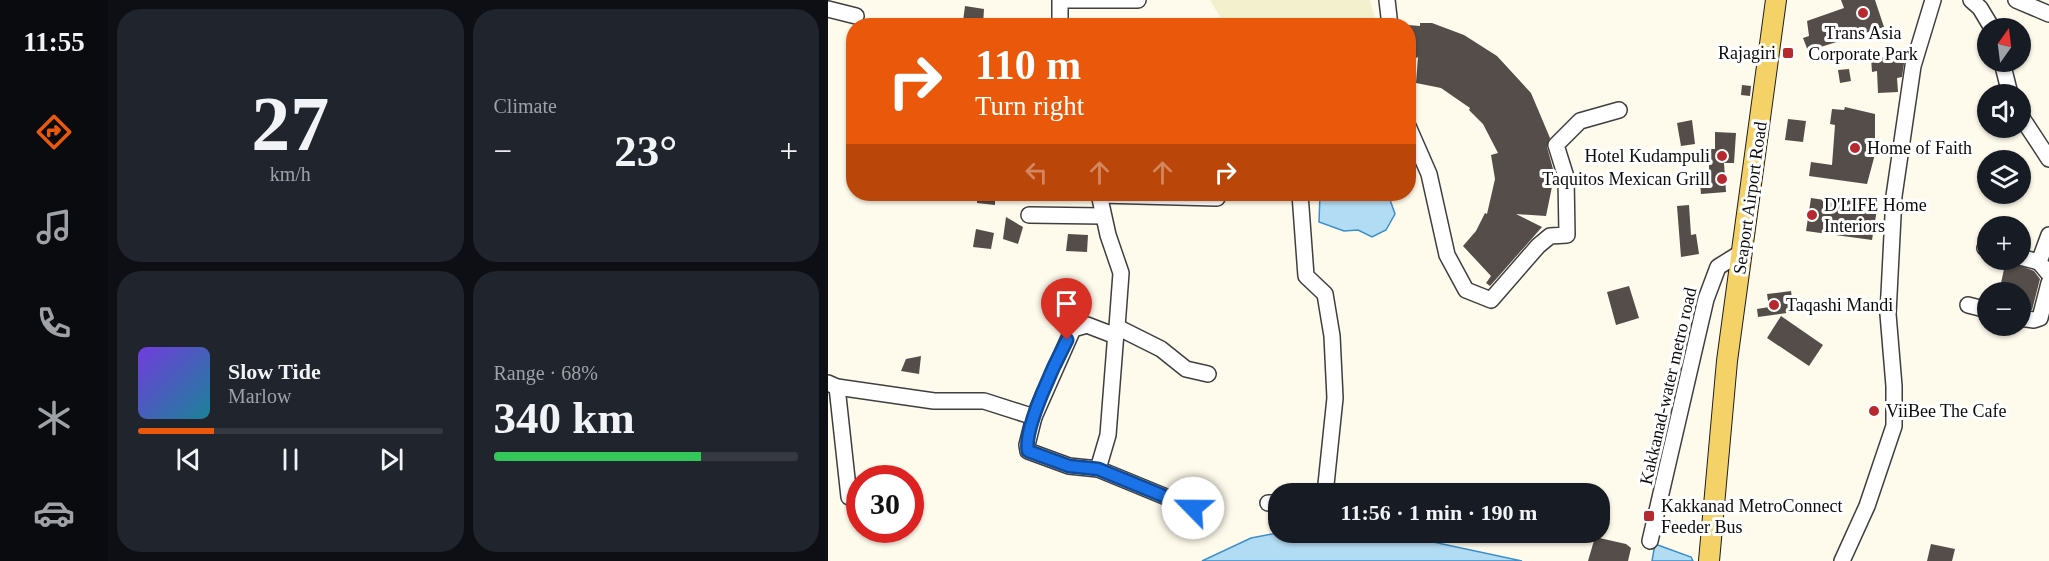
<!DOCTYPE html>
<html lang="en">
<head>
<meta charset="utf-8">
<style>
  :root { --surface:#171b24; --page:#20242c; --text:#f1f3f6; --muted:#9ea1a6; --line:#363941; --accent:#ea580c }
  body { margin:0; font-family:Georgia,serif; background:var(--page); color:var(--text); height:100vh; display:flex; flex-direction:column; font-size:22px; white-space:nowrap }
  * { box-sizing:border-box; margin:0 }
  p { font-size:20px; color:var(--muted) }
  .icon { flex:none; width:33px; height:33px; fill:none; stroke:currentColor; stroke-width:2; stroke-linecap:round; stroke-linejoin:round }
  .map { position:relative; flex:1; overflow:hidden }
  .details { display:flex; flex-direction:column; gap:9px; padding:9px; background:#0d0f14; width:720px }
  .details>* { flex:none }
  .hud { position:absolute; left:18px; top:18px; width:570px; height:183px; border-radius:24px; box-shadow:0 2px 4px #0004; background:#ea580c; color:#fff; overflow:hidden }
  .needle { width:39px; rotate:14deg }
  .controls { position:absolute; left:1149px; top:18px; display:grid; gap:12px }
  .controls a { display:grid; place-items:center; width:54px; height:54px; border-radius:50%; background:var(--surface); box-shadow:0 2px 4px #0004; font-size:30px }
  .speed { position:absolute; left:18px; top:465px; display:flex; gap:12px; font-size:30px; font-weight:700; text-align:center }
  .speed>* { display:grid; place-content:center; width:78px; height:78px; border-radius:50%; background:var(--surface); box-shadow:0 2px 4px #0004; line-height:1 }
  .speed .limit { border:9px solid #d22; background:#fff; color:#111 }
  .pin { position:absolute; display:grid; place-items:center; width:51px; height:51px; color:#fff; margin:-62px -26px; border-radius:50% 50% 50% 0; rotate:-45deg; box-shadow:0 0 6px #0007 }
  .pin .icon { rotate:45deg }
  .me { position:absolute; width:66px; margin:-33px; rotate:293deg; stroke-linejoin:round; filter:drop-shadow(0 0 4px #0008) }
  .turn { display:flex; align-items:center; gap:21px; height:126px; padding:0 30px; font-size:27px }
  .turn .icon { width:78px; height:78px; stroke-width:2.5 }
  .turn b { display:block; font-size:42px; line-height:51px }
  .lanes { display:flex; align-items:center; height:57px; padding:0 30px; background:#0003; justify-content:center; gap:30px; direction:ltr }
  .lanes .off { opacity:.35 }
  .big { font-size:45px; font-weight:700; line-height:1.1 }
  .details .card { flex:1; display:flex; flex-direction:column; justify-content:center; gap:9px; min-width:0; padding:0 21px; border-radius:24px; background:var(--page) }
  .details .dial { align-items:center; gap:0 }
  .dial b { font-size:78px; line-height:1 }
  .song { display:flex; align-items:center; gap:18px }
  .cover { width:72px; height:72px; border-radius:9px; background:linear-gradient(135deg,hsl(260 70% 55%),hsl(190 70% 35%)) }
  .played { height:6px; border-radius:3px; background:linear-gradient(90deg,var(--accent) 25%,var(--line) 25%) }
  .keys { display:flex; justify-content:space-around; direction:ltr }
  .heat { display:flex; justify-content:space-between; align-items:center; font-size:33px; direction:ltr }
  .charge { height:9px; border-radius:4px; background:linear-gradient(90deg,#34c759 68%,var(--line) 0) }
  .details .tiles { flex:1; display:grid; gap:9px; grid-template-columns:repeat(2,1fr) }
  .trip { position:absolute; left:440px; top:483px; width:342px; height:60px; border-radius:24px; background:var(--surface); box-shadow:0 2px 4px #0004; font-weight:700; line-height:60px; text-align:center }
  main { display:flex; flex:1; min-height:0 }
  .dock { display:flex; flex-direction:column; width:108px; justify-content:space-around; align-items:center; background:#090b0e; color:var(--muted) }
  .dock .icon { width:42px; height:42px }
  .dock .selected { color:var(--accent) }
  .dock b { font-size:27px; color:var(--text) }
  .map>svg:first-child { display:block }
  .farmland { fill:#f3f0cd }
  .water { fill:#b2dbf4; stroke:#3c8fc8; stroke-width:1.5 }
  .building { fill:#544d49 }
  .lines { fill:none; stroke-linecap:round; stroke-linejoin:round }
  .minor-casing { stroke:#3f3f3f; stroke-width:18 }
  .major-casing { stroke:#1d1d1d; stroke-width:22 }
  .minor { stroke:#fff; stroke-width:15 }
  .major { stroke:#f4d267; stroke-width:20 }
  .route-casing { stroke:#114b97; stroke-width:15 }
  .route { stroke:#1a73e8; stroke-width:10 }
  .poi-dot { fill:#b7292f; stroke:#fff; stroke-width:2 }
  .labels { text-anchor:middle; stroke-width:6; stroke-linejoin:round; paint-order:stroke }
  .poi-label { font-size:18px; fill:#0c0c0c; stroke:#fff; text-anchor:start }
  .street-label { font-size:18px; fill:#0c0c0c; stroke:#fff }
</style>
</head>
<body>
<main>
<nav class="dock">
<b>11:55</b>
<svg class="icon selected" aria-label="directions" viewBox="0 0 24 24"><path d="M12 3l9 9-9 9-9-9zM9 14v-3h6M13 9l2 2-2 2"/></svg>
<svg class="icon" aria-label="music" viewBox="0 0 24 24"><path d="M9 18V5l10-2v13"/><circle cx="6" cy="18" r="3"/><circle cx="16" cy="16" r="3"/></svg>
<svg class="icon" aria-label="phone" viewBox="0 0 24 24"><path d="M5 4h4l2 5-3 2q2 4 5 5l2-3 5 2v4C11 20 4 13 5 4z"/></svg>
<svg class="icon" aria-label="climate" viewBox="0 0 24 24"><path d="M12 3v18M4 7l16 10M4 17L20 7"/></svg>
<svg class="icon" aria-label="car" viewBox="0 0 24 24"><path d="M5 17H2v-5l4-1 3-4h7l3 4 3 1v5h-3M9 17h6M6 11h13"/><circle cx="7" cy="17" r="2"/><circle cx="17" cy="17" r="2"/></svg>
</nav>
<section class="details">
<div class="tiles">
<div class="card dial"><b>27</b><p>km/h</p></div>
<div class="card"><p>Climate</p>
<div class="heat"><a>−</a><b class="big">23°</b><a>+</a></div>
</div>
<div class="card">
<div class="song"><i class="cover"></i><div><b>Slow Tide</b><p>Marlow</p></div></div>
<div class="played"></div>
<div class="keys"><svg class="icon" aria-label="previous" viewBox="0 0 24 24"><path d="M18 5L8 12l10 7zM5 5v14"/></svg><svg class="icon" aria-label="pause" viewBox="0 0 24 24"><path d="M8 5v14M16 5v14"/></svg><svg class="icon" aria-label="next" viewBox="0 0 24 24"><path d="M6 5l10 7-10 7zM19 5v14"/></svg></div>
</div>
<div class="card"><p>Range · 68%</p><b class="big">340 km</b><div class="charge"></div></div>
</div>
</section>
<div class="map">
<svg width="1221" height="561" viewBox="0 0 1221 561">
  <rect width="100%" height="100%" fill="#fefbec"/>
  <polygon class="farmland" points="382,0 542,0 549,25 397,25"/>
  <g class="water">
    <polygon points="492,194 560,194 567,214 558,230 544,237 530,230 516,231 491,222"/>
    <polygon points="455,532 563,533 694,561 374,561 423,538"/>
    <polygon points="827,544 863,557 865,561 824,561"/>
  </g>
  <g class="building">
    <polygon points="1013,0 1047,0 1056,27 980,51 975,38 981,36 979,21 1016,8"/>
    <polygon points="137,6 156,9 155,26 135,21"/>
    <polygon points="592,23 604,23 636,35 669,56 703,93 722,138 719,147 725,169 725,182 718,216 688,214 714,227 662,286 658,283 663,276 635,246 648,231 657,213 659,214 667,179 663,155 670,153 655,124 641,110 642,108 613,88 588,83 590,57 580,62 580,25 592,26"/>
    <polygon points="1077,57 1074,77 1069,78 1070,92 1050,93 1049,71 1044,72 1043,58"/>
    <polygon points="1021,69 1023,81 1012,83 1010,70"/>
    <polygon points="914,85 923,86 922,96 913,95"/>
    <polygon points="1017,107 1047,114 1047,142 1050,143 1039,184 981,176 983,162 1004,165 1007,125 1002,124 1004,109 1016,110"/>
    <polygon points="960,119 978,121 975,142 957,140"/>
    <polygon points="864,120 867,144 853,146 849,123"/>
    <polygon points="887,132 908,133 906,163 896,163 898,192 873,194 871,173 881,173 881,149 887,149"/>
    <polygon points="134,194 167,194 167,205 149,203 149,200 134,196"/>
    <polygon points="983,198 1017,203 1018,199 1050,203 1044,240 978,231"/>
    <polygon points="861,205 863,235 868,234 871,254 853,257 849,206"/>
    <polygon points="178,217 195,227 190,244 175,239"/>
    <polygon points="148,229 166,233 163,249 145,247"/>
    <polygon points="240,234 260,235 259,252 238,251"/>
    <polygon points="1178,260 1206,271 1212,279 1204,310 1192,308 1192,292 1171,292"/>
    <polygon points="801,286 811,318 788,325 779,292"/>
    <polygon points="963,291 966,312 930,317 929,309 941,307 939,294"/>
    <polygon points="953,316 995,345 981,366 939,338"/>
    <polygon points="93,356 91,374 73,371 78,359"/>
    <polygon points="767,537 798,544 803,548 800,561 760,561"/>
    <polygon points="1103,544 1127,549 1124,561 1099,561"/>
  </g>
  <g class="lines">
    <g class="minor-casing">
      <g id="minor">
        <polyline points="239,0 310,0"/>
        <polyline points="559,0 562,26"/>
        <polyline points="1143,0 1152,8 1164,28"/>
        <polyline points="1188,0 1221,14"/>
        <polyline points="0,9 28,16"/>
        <polyline points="232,26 232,0"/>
        <polyline points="1174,62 1182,94"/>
        <polyline points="1192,115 1221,159"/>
        <polyline points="580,126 601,174 619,255 638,290 663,300 710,246 722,236 739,235 738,177 728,145 752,121 791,110"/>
        <polyline points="472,194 478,276 497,294 504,336 507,398 497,494"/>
        <polyline points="271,195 389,198"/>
        <polyline points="201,215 275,216"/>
        <polyline points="1221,235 1211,262 1221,274"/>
        <polyline points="1157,248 1160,249"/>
        <polyline points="1192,257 1211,262"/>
        <polyline points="1140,305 1160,310"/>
        <polyline points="1192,318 1206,320 1212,318 1221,283"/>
        <polyline points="289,327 333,349 358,369 380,374"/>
        <polyline points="0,383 9,387 106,401 156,401 206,417 245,329 259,325 285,335 289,327 293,273 280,235 271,194"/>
        <polyline points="9,387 21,497"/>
        <polyline points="206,417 199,445 200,451 241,466 270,469 365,508"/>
        <polyline points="270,469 280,435 288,332"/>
        <polyline points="440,503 450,503"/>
        <polyline points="822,541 878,299 890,267 914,252"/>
        <polyline points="1014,561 1039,506 1066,426 1066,386 1060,314 1066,196 1085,66 1105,0"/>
      </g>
    </g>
    <g class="major-casing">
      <polyline id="major" points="881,561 899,361 948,0"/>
    </g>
    <use href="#minor" class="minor"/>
    <use href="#major" class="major"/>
  </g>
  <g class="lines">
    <g class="route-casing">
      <path id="route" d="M239,340C228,361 195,429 200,451L241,466L270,469L365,508"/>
    </g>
    <use href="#route" class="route"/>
  </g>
  <g class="poi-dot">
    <circle cx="1035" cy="13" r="6"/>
    <rect x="954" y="47" width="12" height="12" rx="3"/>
    <circle cx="1027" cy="148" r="6"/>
    <circle cx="894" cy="156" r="6"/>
    <circle cx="894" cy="179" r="6"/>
    <circle cx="984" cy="215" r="6"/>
    <circle cx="946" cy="305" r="6"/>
    <circle cx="1046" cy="411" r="6"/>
    <rect x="815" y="510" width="12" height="12" rx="3"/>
  </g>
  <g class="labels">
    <g class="poi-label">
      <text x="1035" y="39" text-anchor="middle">Trans Asia<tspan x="1035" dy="21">Corporate Park</tspan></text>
      <text x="948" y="59" text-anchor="end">Rajagiri</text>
      <text x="1039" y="154">Home of Faith</text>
      <text x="882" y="162" text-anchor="end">Hotel Kudampuli</text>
      <text x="882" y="185" text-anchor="end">Taquitos Mexican Grill</text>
      <text x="996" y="211">D'LIFE Home<tspan x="996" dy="21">Interiors</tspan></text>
      <text x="958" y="311">Taqashi Mandi</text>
      <text x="1058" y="417">ViiBee The Cafe</text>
      <text x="833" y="512">Kakkanad MetroConnect<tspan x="833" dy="21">Feeder Bus</tspan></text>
    </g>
    <g class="street-label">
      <text transform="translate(922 198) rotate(-82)" y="6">Seaport Airport Road</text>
      <text transform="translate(840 386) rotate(-77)" y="6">Kakkanad-water metro road</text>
    </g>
  </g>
</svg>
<div class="controls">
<a><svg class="needle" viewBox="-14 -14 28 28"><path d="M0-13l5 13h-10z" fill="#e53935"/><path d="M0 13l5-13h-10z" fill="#9ea1a6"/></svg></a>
<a><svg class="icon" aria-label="sound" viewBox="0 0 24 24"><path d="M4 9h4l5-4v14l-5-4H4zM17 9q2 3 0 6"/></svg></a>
<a><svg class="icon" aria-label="layers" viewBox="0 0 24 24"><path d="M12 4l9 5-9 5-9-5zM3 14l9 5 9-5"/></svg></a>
<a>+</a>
<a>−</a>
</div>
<div class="speed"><div class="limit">30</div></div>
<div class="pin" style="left:239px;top:340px;background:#d93025"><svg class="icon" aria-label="arrive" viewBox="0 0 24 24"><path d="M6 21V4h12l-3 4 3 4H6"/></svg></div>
<svg class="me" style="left:365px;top:508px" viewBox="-20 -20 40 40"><circle r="19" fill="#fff"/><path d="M0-13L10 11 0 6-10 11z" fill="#1a73e8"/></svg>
<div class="trip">11:56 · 1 min · 190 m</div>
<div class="hud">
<div class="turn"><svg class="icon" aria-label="right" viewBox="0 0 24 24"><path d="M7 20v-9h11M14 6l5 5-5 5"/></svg><div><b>110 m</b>Turn right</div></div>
<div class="lanes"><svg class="icon off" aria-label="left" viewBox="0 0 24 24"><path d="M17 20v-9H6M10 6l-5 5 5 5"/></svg><svg class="icon off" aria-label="ahead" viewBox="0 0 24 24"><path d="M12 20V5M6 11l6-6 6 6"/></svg><svg class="icon off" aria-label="ahead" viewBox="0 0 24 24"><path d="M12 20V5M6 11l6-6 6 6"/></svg><svg class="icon" aria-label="right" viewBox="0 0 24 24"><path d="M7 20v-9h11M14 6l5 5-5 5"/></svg></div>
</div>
</div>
</main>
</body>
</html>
